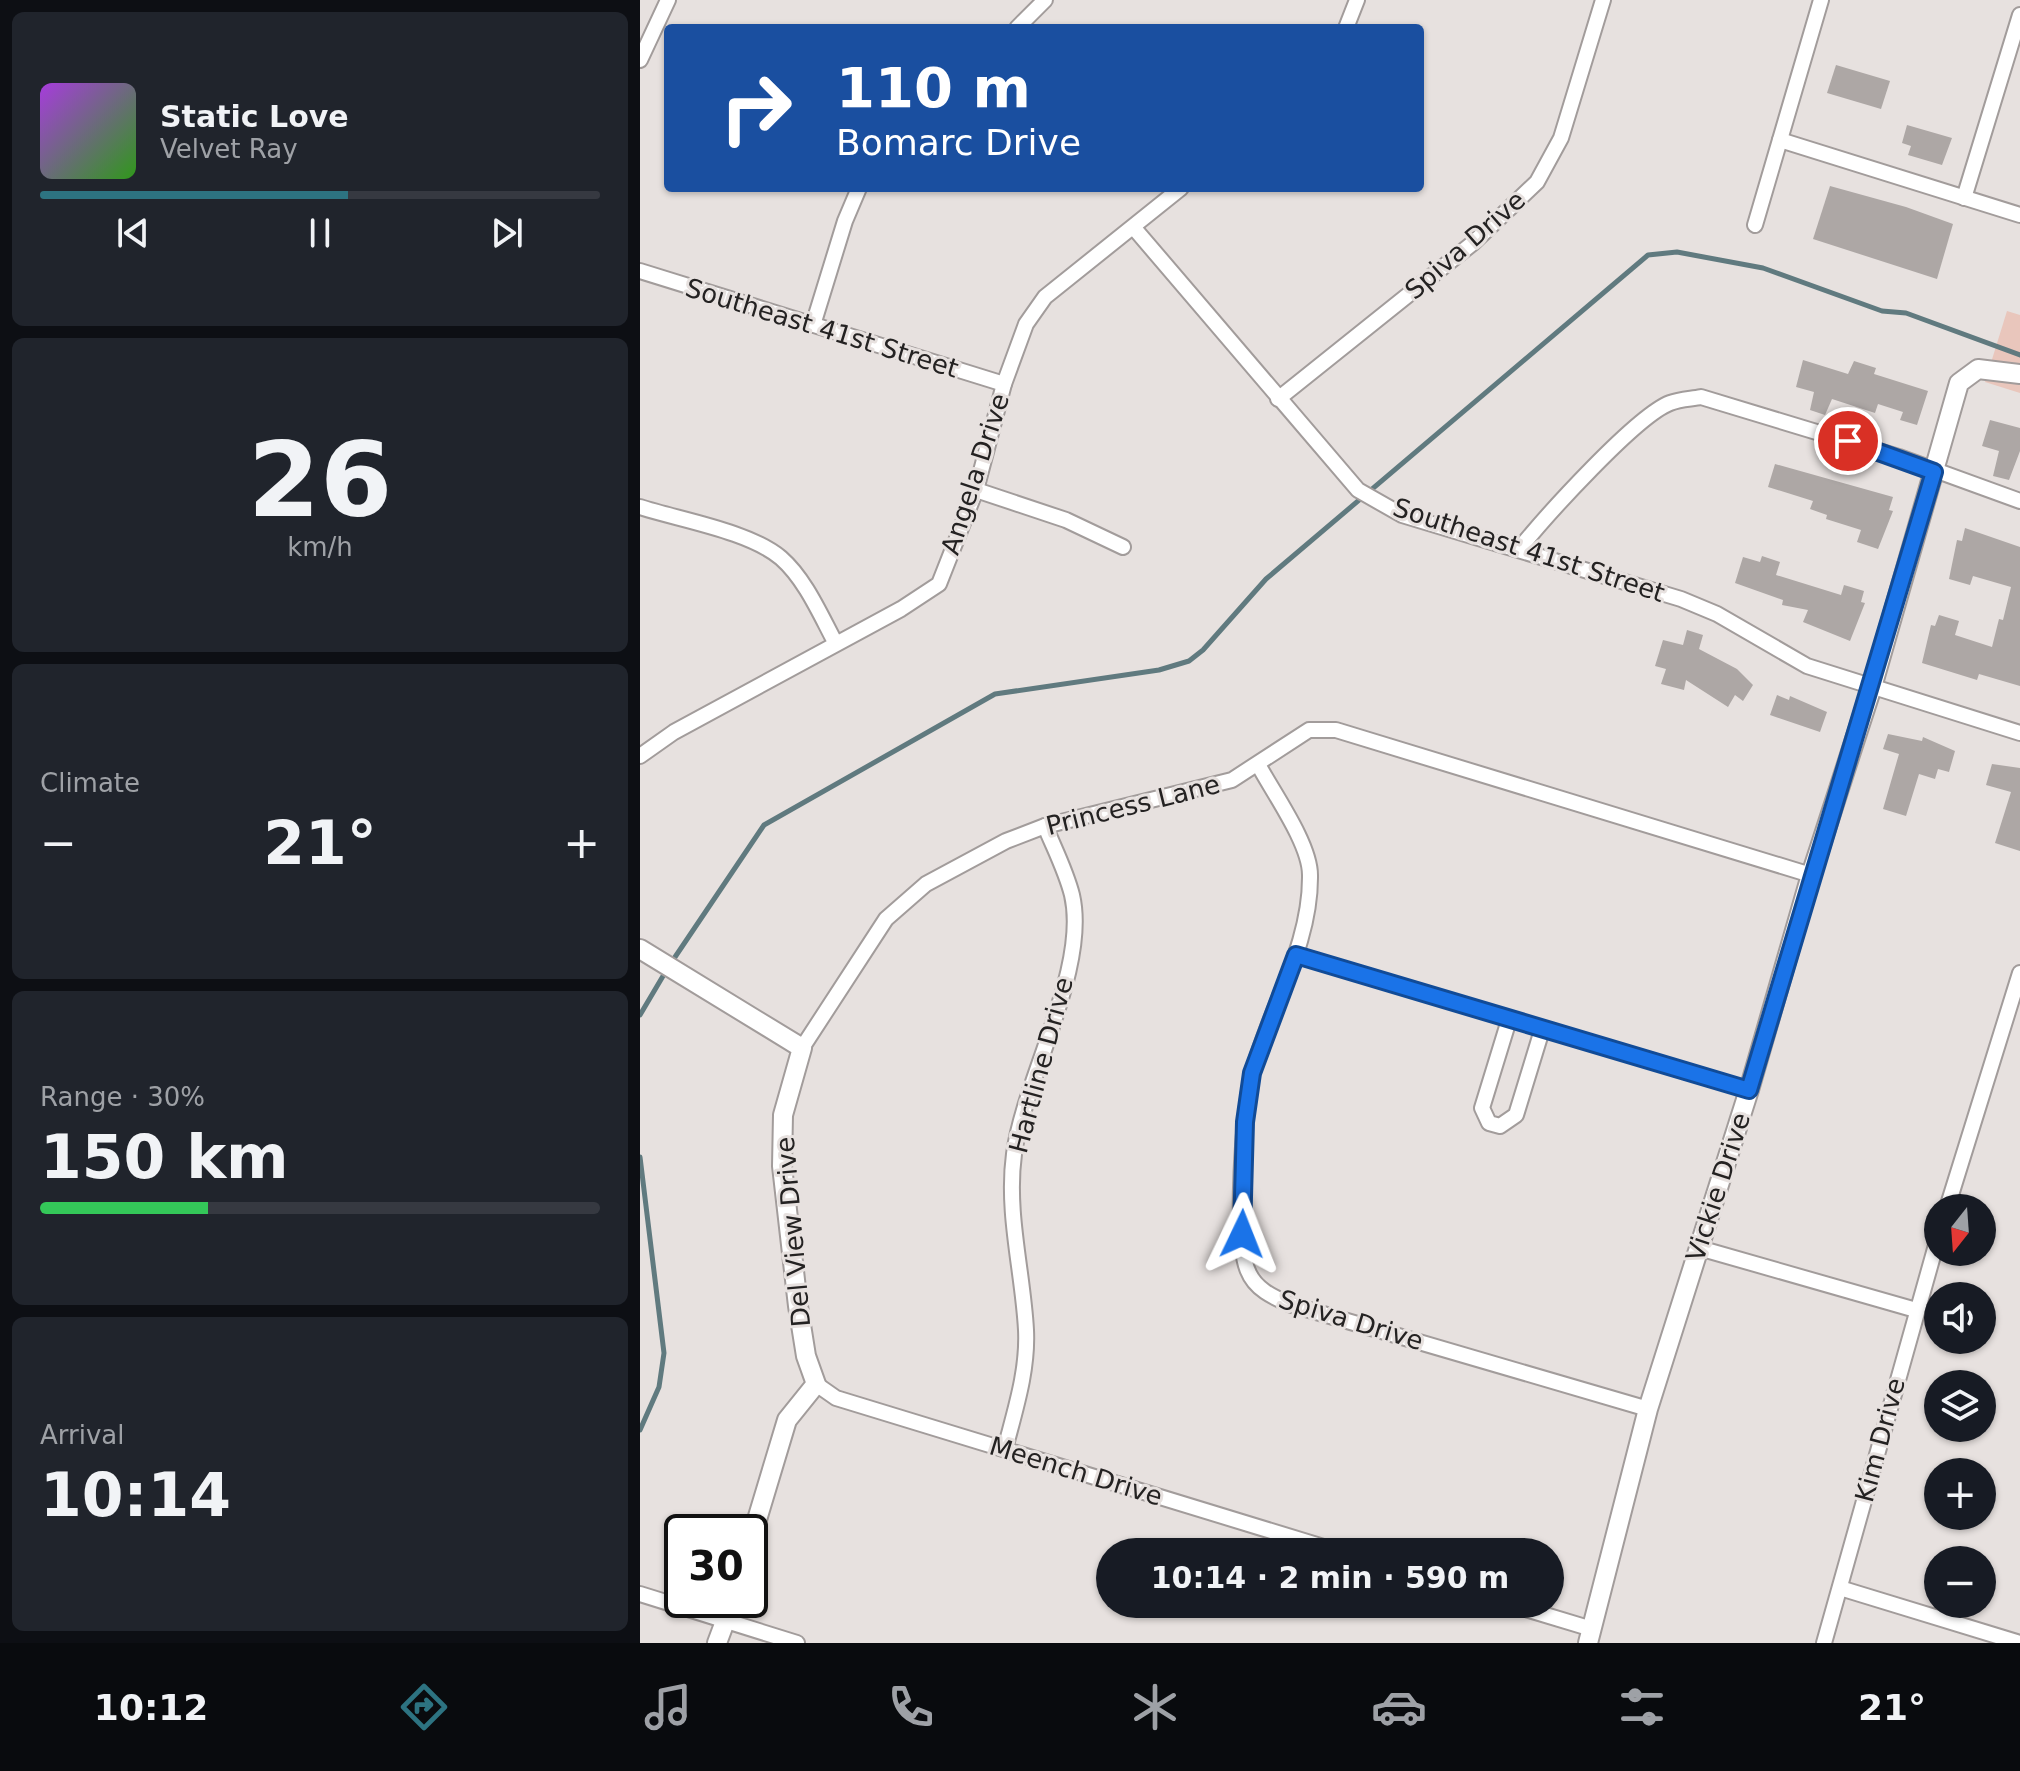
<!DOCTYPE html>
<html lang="en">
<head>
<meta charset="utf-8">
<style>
  :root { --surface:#171b24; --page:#20242c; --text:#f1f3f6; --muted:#9ea1a6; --line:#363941; --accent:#2d7381 }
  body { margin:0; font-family:"DejaVu Sans",sans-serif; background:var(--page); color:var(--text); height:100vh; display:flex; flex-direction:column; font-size:30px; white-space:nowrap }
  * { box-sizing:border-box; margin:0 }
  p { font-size:26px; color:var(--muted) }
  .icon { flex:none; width:44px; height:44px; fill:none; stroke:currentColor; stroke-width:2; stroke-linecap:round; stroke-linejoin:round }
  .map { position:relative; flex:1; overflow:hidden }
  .drawer { display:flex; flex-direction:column; gap:12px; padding:12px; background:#0d0f14; width:640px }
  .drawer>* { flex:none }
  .hud { position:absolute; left:24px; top:24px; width:760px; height:168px; border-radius:8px; box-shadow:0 2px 6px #0004; background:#1a4fa0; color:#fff; overflow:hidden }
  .needle { width:52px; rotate:197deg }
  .buttons { position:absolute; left:1284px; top:1194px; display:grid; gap:16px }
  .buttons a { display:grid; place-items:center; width:72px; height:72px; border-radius:50%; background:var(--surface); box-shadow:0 2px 6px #0004; font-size:40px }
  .speed { position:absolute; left:24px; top:1514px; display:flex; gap:16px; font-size:40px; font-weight:700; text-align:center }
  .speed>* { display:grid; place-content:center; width:104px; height:104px; border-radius:50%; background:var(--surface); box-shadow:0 2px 6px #0004; line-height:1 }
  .speed .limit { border:4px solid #111; border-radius:12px; background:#fff; color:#111 }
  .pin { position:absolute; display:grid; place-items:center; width:68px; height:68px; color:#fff; margin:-34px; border:4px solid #fff; border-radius:50%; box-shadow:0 2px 8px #0007 }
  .me { position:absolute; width:88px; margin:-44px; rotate:2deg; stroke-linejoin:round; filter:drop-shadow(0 0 6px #0008) }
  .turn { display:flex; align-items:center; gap:28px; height:168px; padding:0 40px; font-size:36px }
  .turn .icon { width:104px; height:104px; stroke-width:2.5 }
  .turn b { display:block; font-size:56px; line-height:68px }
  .big { font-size:60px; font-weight:600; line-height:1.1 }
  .drawer .card { flex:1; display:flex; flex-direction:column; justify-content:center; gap:12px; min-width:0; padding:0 28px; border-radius:12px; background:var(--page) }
  .drawer .dial { align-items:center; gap:0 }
  .dial b { font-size:104px; line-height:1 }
  .song { display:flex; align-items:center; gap:24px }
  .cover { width:96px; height:96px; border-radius:12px; background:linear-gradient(135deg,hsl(280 70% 55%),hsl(110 70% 35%)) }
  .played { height:8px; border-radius:4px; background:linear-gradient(90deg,var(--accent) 55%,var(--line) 55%) }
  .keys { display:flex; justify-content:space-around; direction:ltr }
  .heat { display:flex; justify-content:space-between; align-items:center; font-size:44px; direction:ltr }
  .charge { height:12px; border-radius:6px; background:linear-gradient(90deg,#34c759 30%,var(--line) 0) }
  .trip { position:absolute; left:456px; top:1538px; width:468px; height:80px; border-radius:40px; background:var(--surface); box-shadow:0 2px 6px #0004; font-weight:600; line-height:80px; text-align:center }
  .dock { display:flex; height:128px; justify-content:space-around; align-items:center; background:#090b0e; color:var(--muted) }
  .dock .icon { width:56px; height:56px }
  .dock .current { color:var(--accent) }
  .dock b { font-size:36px; color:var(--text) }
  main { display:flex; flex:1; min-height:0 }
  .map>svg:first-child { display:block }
  .green { fill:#e9c6bc }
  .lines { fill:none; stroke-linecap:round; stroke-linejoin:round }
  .stream { stroke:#607a7f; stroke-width:5 }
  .building { fill:#ada7a5 }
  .minor-casing { stroke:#a29c9b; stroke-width:18 }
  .tertiary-casing { stroke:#a29c9b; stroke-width:22 }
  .minor { stroke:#fff; stroke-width:14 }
  .tertiary { stroke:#fff; stroke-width:18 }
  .route-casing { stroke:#114b97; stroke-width:20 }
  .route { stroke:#1a73e8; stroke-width:14 }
  .labels { text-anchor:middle; stroke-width:6; stroke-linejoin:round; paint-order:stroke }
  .street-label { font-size:26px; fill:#242222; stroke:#e7e1df }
</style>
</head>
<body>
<main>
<section class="drawer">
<div class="card">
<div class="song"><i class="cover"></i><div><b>Static Love</b><p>Velvet Ray</p></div></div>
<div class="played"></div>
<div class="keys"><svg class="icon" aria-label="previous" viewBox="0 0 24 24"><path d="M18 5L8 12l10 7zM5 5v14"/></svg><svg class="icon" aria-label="pause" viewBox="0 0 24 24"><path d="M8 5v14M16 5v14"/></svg><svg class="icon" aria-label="next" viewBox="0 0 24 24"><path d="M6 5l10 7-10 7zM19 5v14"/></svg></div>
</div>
<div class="card dial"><b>26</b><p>km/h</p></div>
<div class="card"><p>Climate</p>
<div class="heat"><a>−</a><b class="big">21°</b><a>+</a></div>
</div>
<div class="card"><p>Range · 30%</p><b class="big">150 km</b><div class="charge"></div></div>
<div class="card"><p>Arrival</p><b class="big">10:14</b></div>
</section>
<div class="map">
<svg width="1380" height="1643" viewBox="0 0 1380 1643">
  <rect width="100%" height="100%" fill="#e7e1df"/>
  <polygon class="green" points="1367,311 1380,315 1380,393 1345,382"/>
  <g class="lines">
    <g class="stream">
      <polyline points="31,963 124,825 355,694 519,670 549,661 563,650 626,579 1008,255 1037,252 1123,268 1242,311 1266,313 1380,355"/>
      <polyline points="0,1015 26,971"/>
      <polyline points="0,1157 24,1353 19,1387 0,1430"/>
    </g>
  </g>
  <g class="building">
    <polygon points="1196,65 1250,81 1241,109 1187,93"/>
    <polygon points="1267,125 1312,138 1302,165 1268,155 1271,146 1262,143"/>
    <polygon points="1190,186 1266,207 1313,224 1297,279 1173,239"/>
    <polygon points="1163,360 1208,374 1214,361 1236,368 1234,374 1288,391 1277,425 1260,420 1263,412 1238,404 1235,413 1192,399 1185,415 1170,410 1174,392 1156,387"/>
    <polygon points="1350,420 1380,428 1380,451 1369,480 1353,476 1359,451 1342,446"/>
    <polygon points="1135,464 1253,497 1249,510 1253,511 1238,549 1217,542 1221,530 1186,519 1187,515 1170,509 1173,501 1128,487"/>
    <polygon points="1325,528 1380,547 1380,686 1339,674 1337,680 1282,663 1291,625 1295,626 1299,615 1319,621 1315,635 1352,647 1359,619 1363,620 1371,587 1333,576 1330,585 1309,579 1317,540 1322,541"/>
    <polygon points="1122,556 1140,562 1136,575 1201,595 1204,585 1224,591 1221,602 1225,603 1210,641 1163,622 1168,610 1142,605 1143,600 1095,583 1103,557 1120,562"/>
    <polygon points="1047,630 1063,635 1059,649 1097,669 1113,685 1103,701 1095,695 1088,707 1046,680 1044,690 1021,684 1026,669 1015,666 1023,640 1043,645"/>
    <polygon points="1137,695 1149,700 1150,696 1187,712 1180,732 1130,715"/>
    <polygon points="1248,734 1282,741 1283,737 1315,751 1309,772 1298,769 1295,779 1279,774 1266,816 1243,809 1259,754 1243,749"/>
    <polygon points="1352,764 1380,768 1380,851 1355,843 1371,792 1346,785"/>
  </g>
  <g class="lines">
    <g class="minor-casing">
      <g id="minor">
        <polyline points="377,28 405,0"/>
        <polyline points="706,28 717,0"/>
        <polyline points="0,60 28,0"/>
        <polyline points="1140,140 1380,215"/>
        <polyline points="1324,198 1380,15"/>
        <polyline points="1115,225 1181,0"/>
        <polyline points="494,228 718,490 762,515 1041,599 1077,614 1167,666 1380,733"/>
        <polyline points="0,271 364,384"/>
        <polyline points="173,325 205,221 219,188"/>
        <polyline points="638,399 833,243 897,182 921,138 963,0"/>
        <polyline points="336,490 426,520 483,547"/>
        <path d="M0,507C40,520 109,531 141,558C165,579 180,614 195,642"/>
        <path d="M880,548C906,516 996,416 1030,403C1040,399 1051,399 1061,397L1259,457L1380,501"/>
        <polyline points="0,756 34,732 261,609 299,584 336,490 364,384 386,324 405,297 541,188"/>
        <path d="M619,766C634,794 670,844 670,875C671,946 630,1006 613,1072C603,1106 594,1241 608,1271C615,1289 633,1297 649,1304L1008,1409"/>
        <polyline points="656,955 1109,1090"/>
        <polyline points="869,1020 842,1108 849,1123 860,1126 876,1115 902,1030"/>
        <polyline points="162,1048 246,919 286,884 366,841 405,826 592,780 669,730 696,730 1171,875"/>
        <polyline points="1307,1208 1380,973"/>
        <polyline points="1059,1248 1276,1310"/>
        <polyline points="176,1384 196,1398 700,1552"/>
        <path d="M365,1449C375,1410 388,1371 386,1330C383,1272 366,1213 374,1154C384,1078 449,969 432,895C426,871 414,848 405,826"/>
        <polyline points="1200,1588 1380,1643"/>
        <polyline points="0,1594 157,1643"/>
        <polyline points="869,1604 952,1629"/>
        <polyline points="1184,1643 1298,1238"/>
      </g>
    </g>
    <g class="tertiary-casing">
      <g id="tertiary">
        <polyline points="0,949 162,1048 143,1115 142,1166 158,1306 166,1356 176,1384 147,1420 110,1543"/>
        <polyline points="77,1643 93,1600"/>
        <polyline points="948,1643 1008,1409 1109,1090 1171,875 1232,687 1319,383 1338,369 1380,374"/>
      </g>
    </g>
    <use href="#minor" class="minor"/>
    <use href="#tertiary" class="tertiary"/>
  </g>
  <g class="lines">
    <g class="route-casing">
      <polyline id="route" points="602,1234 605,1122 612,1073 656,955 1109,1090 1294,472 1208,441"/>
    </g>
    <use href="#route" class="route"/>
  </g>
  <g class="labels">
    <g class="street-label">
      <text transform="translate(825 245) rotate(-41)" y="9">Spiva Drive</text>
      <text transform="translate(182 328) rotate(17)" y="9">Southeast 41st Street</text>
      <text transform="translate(335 474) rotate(-72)" y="9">Angela Drive</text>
      <text transform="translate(889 550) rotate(18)" y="9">Southeast 41st Street</text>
      <text transform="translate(493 805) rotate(-14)" y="9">Princess Lane</text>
      <text transform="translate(401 1065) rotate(-75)" y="9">Hartline Drive</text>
      <text transform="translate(1078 1187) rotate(-72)" y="9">Vickie Drive</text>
      <text transform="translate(153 1232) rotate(-95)" y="9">Del View Drive</text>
      <text transform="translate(711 1320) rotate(17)" y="9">Spiva Drive</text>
      <text transform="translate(1240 1440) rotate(-75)" y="9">Kim Drive</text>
      <text transform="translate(436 1471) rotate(17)" y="9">Meench Drive</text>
    </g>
  </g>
</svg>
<div class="buttons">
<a><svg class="needle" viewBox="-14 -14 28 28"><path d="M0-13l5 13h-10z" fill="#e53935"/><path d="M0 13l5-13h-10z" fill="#9ea1a6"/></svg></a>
<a><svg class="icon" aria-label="sound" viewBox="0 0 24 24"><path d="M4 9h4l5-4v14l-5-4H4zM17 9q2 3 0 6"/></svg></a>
<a><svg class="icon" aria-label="layers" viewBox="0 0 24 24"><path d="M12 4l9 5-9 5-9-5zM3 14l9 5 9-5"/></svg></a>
<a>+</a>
<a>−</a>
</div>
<div class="speed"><div class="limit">30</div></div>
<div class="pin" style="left:1208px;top:441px;background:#d93025"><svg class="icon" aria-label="arrive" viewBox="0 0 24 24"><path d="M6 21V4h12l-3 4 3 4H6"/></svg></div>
<svg class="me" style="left:602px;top:1234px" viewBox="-20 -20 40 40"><path d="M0-17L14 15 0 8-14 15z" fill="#1a73e8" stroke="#fff" stroke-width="4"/></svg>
<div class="trip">10:14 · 2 min · 590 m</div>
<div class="hud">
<div class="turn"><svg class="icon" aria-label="right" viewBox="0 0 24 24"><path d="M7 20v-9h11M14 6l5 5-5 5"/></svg><div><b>110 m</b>Bomarc Drive</div></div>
</div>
</div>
</main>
<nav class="dock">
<b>10:12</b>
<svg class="icon current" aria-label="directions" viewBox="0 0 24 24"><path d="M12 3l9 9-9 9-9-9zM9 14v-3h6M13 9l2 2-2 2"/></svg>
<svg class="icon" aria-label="music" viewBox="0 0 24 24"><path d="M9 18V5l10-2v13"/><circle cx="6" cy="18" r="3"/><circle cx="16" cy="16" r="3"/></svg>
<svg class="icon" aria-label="phone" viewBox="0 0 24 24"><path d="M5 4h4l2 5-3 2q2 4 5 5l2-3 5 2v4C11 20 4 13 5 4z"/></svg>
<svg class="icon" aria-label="climate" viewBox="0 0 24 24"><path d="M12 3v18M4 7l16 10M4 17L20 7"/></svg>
<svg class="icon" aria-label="car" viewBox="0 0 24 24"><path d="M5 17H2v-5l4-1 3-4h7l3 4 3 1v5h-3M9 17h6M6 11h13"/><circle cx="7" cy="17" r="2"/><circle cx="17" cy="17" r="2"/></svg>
<svg class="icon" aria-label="filters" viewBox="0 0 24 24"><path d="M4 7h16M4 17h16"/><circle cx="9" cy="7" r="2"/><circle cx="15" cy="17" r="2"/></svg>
<b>21°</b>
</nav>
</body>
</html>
